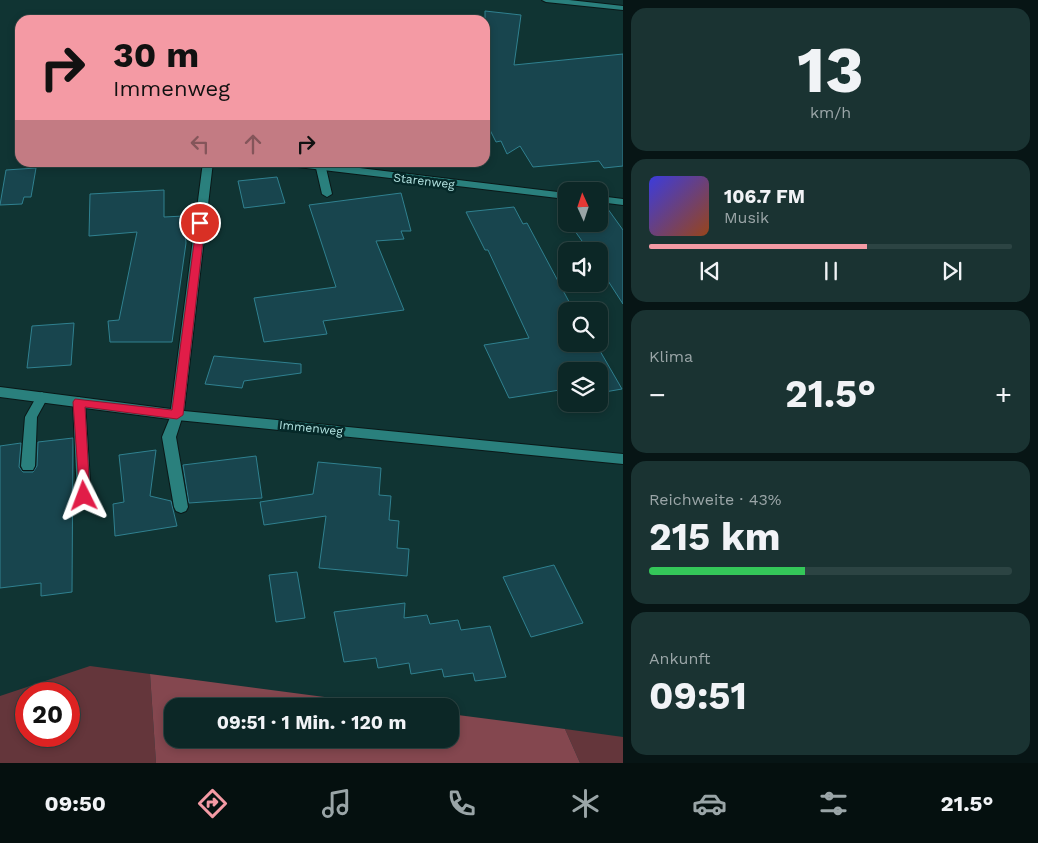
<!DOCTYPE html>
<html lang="de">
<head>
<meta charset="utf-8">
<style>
  :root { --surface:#0c2726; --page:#1a3332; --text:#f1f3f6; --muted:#9aa5a7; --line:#2c4443; --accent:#f49aa4 }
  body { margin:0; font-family:"Work Sans",sans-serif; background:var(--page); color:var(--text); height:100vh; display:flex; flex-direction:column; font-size:19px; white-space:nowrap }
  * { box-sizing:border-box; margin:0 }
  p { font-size:16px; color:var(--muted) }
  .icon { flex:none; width:28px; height:28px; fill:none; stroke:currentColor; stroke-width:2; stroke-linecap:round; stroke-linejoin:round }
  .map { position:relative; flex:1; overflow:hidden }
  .details { display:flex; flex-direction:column; gap:8px; padding:8px; background:#071515; width:415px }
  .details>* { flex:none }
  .banner { position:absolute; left:15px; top:15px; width:475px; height:152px; border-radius:15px; box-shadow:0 2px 8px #0003,0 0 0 1px var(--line); background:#f49aa4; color:#111; overflow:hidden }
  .needle { width:32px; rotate:357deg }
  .buttons { position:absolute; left:558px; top:182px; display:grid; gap:10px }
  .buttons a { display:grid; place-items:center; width:50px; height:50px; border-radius:10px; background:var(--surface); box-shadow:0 2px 8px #0003,0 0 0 1px var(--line); font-size:25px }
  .speed { position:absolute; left:15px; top:682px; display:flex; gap:10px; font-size:25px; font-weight:700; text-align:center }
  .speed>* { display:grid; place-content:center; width:65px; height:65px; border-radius:50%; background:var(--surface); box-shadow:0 2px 8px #0003,0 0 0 1px var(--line); line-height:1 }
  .speed .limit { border:8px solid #d22; background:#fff; color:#111 }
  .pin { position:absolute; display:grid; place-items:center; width:42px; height:42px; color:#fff; margin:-21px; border:2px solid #fff; border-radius:50%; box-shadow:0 1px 5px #0007 }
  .me { position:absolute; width:55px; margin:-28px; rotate:357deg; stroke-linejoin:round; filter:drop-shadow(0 0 4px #0008) }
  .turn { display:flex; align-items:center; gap:18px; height:105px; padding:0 15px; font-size:22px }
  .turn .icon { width:65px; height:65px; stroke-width:2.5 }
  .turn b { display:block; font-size:35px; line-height:42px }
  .lanes { display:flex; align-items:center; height:48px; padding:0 15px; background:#0003; justify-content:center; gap:25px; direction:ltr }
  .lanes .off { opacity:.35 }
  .big { font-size:38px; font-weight:700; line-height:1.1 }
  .details .tile { flex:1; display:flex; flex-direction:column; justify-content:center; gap:8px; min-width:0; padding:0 18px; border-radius:15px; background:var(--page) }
  .details .dial { align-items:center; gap:0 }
  .dial b { font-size:65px; line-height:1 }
  .song { display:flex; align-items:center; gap:15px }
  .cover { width:60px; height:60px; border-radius:8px; background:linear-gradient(135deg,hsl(240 70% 55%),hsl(20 70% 35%)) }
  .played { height:5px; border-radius:2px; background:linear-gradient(90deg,var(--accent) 60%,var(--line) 60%) }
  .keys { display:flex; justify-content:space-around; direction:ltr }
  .heat { display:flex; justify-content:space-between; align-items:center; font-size:28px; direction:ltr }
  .charge { height:8px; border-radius:4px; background:linear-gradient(90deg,#34c759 43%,var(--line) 0) }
  .trip { position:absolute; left:164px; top:698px; width:295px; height:50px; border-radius:15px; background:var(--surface); box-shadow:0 2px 8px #0003,0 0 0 1px var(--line); font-weight:700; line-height:50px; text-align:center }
  .dock { display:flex; height:80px; justify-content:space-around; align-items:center; background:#05100f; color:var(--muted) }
  .dock .icon { width:35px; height:35px }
  .dock .active { color:var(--accent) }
  .dock b { font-size:22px; color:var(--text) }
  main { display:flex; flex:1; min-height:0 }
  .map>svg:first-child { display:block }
  .green { fill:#64363b; fill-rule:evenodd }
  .forest { fill:#84474f }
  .building { fill:#18454e; stroke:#308190 }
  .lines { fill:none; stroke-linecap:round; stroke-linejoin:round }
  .service-casing { stroke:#0a1818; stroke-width:2 }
  .minor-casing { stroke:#0a1818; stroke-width:2 }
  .secondary-casing { stroke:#0a1818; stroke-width:2 }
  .service { fill:#2a807d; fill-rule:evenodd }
  .minor { fill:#2a807d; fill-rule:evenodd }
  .secondary { fill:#2a807d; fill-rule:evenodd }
  .route { fill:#e11d48; stroke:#92132f }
  .labels { text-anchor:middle; stroke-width:5; stroke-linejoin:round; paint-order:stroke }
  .street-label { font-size:12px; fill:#b4e4e2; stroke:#052929 }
</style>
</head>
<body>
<main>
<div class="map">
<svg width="623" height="763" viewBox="0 0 623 763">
  <rect width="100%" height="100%" fill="#103433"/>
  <g class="green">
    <path d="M90,666L150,674L156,763H0V696ZM26,694H69V736H26Z"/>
    <polygon points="565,729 623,737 623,763 580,763"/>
  </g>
  <polygon class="forest" points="150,674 393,706 172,706 172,739 450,739 450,714 565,729 580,763 156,763"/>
  <g class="building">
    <polygon points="485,11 521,15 514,65 623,54 623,166 604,168 599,161 533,167 520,146 507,154 501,141 496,142 485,120"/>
    <polygon points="36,168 31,197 24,197 22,204 0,205 6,170"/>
    <polygon points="277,177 285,203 244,208 238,181"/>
    <polygon points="164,190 164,217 184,216 186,243 172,342 110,342 108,321 119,320 137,232 89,236 90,194"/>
    <polygon points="401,193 411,231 401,231 404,239 376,241 404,310 323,321 327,334 264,342 254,298 336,287 309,205"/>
    <polygon points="599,204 605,205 623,230 623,304 599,267 599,251 589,251 570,224 599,224"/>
    <polygon points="514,207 523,224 527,223 574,311 566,311 566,344 596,344 622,389 599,393 599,371 566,371 566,398 560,390 509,398 484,345 529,338 488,250 485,250 466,212"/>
    <polygon points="74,323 71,365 27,368 32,326"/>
    <polygon points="214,356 301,364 301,373 244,381 242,388 205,384"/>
    <polygon points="73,438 72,592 41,596 41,583 0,588 0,446 21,443 19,467 23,472 33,472 37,466 38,442"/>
    <polygon points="156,450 150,496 171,501 177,526 115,536 113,504 124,502 119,455"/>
    <polygon points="256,456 262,498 189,503 183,465"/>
    <polygon points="318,462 381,468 379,495 391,496 389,520 399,521 397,548 409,549 407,576 319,568 326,516 264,525 260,502 313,494"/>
    <polygon points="554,565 583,623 531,637 503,577"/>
    <polygon points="297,572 305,618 276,622 269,575"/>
    <polygon points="405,603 404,618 427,615 430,624 458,620 461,630 490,626 506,677 475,681 473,673 444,677 442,669 411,674 409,663 378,668 376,658 344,662 334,612"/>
  </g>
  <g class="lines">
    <g class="service-casing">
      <g id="service">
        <polygon points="321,165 326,168 332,194 327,197 322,194 316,168"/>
        <polygon points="42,392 48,397 37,417 35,466 33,470 23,470 21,466 25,417 38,394"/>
        <polygon points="79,397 85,402 91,497 89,501 84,503 79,501 77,497 73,402"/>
        <polygon points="177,410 182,412 183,415 176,437 188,507 186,511 181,513 176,511 174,507 162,437 171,415 172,412"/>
      </g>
    </g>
    <g class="minor-casing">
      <g id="minor">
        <polygon points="203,162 213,162 184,411 623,454 623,464 177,420 0,397 0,387 171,409"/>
        <polygon points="276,162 310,162 566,193 566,199 281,165"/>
        <polygon points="599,196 623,199 623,205 599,202"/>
      </g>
    </g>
    <g class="secondary-casing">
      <polygon id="secondary" points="542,0 569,0 623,6 623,10 546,2"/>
    </g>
    <use href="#service" class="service"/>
    <use href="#minor" class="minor"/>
    <use href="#secondary" class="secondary"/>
  </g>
  <polygon class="route" points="197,221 205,223 183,415 177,419 85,407 90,496 88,500 80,500 73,402 75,399 172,410"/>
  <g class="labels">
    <g class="street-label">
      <text transform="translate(424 181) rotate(7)" y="4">Starenweg</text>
      <text transform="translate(311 428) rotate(6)" y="4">Immenweg</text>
    </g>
  </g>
</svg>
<div class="buttons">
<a><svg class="needle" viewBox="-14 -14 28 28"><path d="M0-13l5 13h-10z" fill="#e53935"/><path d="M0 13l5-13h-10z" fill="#9aa5a7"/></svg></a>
<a><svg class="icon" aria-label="sound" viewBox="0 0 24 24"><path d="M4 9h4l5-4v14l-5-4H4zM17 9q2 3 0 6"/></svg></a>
<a><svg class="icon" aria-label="search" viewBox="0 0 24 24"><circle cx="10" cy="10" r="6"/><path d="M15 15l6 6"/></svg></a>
<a><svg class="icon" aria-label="layers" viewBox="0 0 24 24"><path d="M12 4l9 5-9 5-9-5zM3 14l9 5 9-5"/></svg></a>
</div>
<div class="speed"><div class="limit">20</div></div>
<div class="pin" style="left:200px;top:223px;background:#d93025"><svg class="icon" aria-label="arrive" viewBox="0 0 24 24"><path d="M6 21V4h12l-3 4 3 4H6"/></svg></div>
<svg class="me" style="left:84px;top:496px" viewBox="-20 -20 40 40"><path d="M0-17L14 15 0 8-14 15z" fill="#e11d48" stroke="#fff" stroke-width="4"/></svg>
<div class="trip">09:51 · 1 Min. · 120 m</div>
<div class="banner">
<div class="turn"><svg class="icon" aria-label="right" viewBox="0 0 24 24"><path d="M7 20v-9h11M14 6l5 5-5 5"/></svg><div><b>30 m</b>Immenweg</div></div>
<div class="lanes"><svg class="icon off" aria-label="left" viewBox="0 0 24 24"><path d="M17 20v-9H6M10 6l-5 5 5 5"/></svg><svg class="icon off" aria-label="ahead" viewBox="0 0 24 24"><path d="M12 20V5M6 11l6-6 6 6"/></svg><svg class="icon" aria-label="right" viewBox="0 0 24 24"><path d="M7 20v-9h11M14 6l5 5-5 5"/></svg></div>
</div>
</div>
<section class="details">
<div class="tile dial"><b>13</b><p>km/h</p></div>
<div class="tile">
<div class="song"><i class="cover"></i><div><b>106.7 FM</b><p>Musik</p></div></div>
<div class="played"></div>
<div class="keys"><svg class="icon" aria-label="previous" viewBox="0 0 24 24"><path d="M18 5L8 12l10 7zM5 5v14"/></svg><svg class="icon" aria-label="pause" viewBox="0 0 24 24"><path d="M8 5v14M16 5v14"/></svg><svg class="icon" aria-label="next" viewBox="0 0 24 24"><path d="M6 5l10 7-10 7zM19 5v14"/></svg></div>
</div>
<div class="tile"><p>Klima</p>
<div class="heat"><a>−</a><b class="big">21.5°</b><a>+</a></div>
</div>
<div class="tile"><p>Reichweite · 43%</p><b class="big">215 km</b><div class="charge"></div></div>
<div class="tile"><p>Ankunft</p><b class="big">09:51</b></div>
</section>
</main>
<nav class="dock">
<b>09:50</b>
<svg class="icon active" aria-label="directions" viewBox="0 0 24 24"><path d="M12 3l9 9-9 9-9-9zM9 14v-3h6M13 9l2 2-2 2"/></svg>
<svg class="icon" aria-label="music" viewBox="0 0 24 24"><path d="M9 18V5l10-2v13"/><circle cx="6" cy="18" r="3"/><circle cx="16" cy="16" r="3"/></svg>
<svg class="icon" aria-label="phone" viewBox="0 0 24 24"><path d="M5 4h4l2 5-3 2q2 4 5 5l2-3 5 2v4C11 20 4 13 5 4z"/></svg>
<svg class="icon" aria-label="climate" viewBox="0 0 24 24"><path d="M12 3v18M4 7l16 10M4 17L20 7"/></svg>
<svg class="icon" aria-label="car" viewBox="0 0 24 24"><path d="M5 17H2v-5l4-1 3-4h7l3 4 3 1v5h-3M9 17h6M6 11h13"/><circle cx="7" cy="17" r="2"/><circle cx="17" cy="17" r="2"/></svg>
<svg class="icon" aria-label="filters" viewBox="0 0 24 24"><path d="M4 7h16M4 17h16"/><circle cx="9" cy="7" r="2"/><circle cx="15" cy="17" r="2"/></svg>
<b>21.5°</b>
</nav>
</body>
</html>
